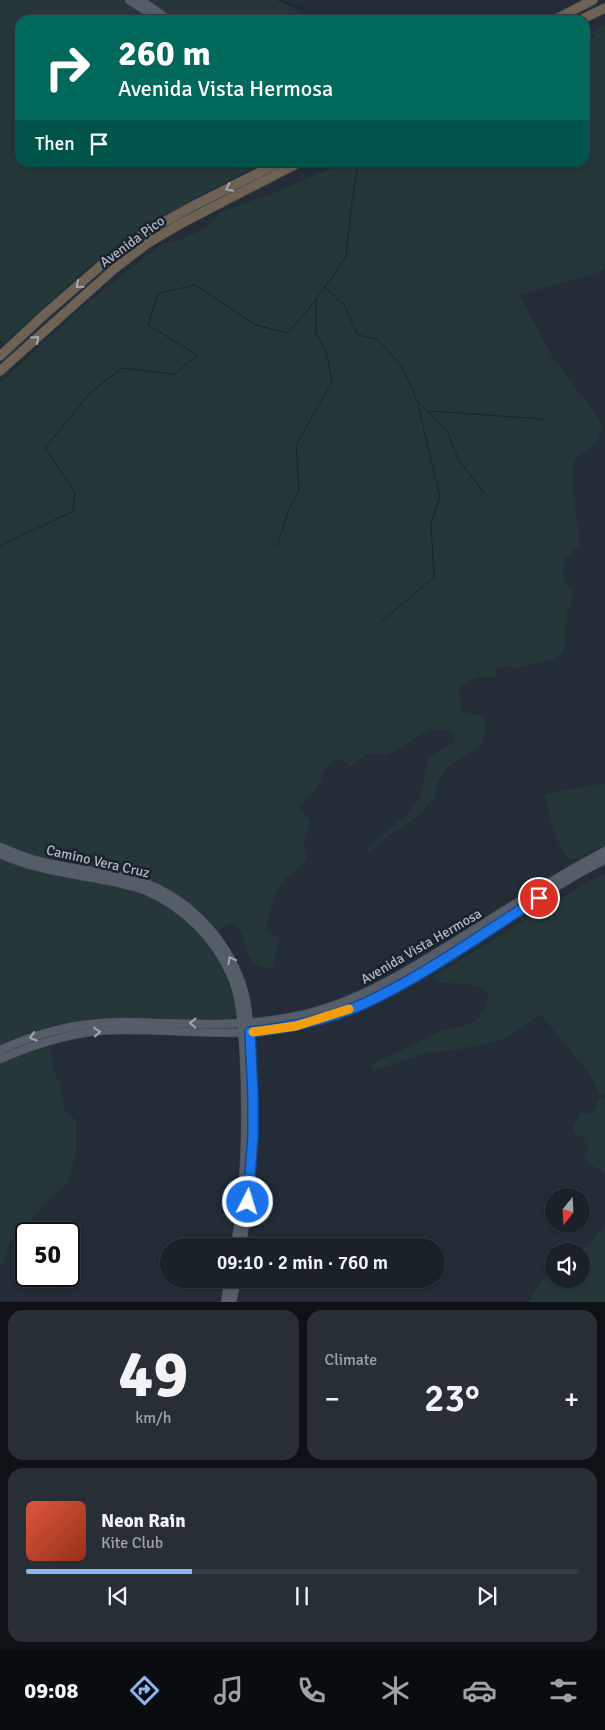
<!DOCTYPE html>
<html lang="en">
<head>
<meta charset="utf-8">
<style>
  :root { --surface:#1a2129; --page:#272e35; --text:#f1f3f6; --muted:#9fa3a8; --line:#383e46; --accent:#8bb6ef }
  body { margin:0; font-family:Signika,sans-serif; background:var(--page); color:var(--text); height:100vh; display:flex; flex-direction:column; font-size:19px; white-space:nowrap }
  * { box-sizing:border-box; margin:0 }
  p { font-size:16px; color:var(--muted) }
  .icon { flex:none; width:28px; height:28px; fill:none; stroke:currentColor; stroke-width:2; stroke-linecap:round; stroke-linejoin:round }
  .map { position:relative; height:1302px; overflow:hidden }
  .drawer { display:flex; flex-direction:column; gap:8px; padding:8px; background:#0e1217; flex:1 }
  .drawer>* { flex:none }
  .banner { position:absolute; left:15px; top:15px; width:575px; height:152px; border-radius:15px; box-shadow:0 1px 4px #0004,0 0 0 1px var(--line); background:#00695c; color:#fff; overflow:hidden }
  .needle { width:32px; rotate:198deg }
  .buttons { position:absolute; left:545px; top:1188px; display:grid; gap:10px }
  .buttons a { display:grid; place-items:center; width:45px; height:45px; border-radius:50%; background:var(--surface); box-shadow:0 1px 4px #0004,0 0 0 1px var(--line); font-size:25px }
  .speed { position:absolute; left:15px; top:1222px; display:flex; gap:10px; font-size:25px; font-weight:700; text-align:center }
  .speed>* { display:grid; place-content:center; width:65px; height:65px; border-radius:50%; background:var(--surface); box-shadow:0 1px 4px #0004,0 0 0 1px var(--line); line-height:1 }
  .speed .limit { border:2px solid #111; border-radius:8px; background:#fff; color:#111 }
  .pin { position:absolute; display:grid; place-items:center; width:42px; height:42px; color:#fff; margin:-21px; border:2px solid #fff; border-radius:50%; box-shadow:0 1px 5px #0007 }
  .me { position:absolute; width:55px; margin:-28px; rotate:5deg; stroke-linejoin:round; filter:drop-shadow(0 0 4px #0008) }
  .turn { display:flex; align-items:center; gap:18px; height:105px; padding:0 20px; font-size:22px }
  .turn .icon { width:65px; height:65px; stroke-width:2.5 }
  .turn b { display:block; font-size:35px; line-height:42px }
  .then { display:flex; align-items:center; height:48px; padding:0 20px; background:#0003; gap:10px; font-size:19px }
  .big { font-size:38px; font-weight:600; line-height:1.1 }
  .drawer .tile { flex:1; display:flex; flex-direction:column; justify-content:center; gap:8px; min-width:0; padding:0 18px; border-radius:15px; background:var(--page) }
  .drawer .dial { align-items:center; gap:0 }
  .dial b { font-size:65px; line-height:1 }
  .song { display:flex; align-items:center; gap:15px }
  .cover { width:60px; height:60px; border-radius:8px; background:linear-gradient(135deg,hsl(10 70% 55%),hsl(10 70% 35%)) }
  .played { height:5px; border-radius:2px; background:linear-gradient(90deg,var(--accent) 30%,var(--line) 30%) }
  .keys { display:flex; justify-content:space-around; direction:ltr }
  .heat { display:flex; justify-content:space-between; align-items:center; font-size:28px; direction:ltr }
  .drawer .tiles { flex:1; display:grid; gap:8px; grid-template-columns:1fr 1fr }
  .tile:last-child { grid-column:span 2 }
  .trip { position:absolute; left:160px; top:1238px; width:285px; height:50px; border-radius:25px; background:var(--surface); box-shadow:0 1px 4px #0004,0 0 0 1px var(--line); font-weight:600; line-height:50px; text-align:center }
  .dock { display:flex; height:80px; justify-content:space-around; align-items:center; background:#0a0d10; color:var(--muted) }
  .dock .icon { width:35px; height:35px }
  .dock .selected { color:var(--accent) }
  .dock b { font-size:22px; color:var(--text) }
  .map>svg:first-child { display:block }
  .green { fill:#253739 }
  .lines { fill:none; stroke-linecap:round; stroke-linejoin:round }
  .stream { stroke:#172434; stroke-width:1 }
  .major-casing { stroke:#3f4751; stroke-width:9 }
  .highway-casing { stroke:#414953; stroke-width:10 }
  .major { stroke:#545d68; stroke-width:8 }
  .highway { stroke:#6d6254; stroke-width:9 }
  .oneway { stroke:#a7acb3 }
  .oneway2 { stroke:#9ea7b2 }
  .route-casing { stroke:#114b97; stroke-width:12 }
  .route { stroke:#1a73e8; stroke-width:9 }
  .slow { stroke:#f59e0b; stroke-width:9 }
  .labels { text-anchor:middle; stroke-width:5; stroke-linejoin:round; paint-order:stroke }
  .street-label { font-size:14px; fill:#b1b9c4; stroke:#1c232d }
</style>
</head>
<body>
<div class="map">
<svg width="605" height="1303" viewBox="0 0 605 1303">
  <rect width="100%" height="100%" fill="#232c37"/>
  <g class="green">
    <polygon points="0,0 122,0 153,20 20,20 20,162 261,163 140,228 82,273 5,342 0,340"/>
    <polygon points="149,0 278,0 314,19 176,20"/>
    <path d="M605,25V266L600,272L519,295L553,358L591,408L602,426L598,440L574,461L573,487L580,545L564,560L563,574L565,583L572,590L573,598L567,613L565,647L559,656L551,660L516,668L504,666L495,669L497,677H477L458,689L462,711L484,717L486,733L480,747L451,764L439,780L434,798L419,815L390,835L367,854L366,852L382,834L407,815L421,796L427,759L455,741V733L447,730L430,729L410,742L387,755L368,754L351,766C336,753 331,762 321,775L322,781L299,808L311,821L304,841L307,860L287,877L276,893L265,930L280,939L272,969C267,969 265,968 260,966C242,958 247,936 235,923C224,923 217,935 210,943L231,981L239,1015L229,1020L95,1018L45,1027L55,1074L60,1083L64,1110L76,1120V1152L68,1182L50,1199L9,1244L3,1263L0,1265V383L90,300L162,244L179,240L208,227L219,213L274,193L325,171L339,163L585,162V35Z"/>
    <path d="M605,783V846L595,849L571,861C558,852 548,810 544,794Z"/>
    <polygon points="605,874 605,1095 601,1095 586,1070 541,1015 500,1041 460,1049 426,1053 374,1071 370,1065 441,1031 467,1025 478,1019 486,1006 489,996 484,988 465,984 441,983 432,977 595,878"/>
    <polygon points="598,1098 605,1098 605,1174 584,1160 588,1148 583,1137 576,1134 573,1128 581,1112 591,1114 596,1107"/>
    <polygon points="605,1224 605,1302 528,1302 540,1283 554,1269 554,1279 581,1279 581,1251 578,1251 588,1245"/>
  </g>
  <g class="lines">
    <g class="stream">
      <polyline points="278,0 311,12"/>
      <polyline points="585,41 594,36"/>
      <polyline points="325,287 344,305 358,335 377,339 402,366 417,401 440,497 431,524 434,577 382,621"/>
      <polyline points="418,402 428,411 544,419"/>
      <polyline points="428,411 448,433 458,459 485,494"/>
      <polyline points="0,546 73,511 75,492 45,448 90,393 122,368 175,374 197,355 148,325 158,293 196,285 256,325 287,333 308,310 333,276 346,256 352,202 358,165 362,162"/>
      <polyline points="277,547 289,509 299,491 296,445 332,382 326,351 316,332 316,300"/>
    </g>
    <g class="major-casing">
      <g id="major">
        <polyline points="129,0 159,20"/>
        <polyline points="141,0 169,20"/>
        <path d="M0,847C11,851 21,856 32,859C73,871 118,870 157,888C195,906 227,942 241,982C249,1004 249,1027 251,1050C255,1116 251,1181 242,1246"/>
        <path d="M0,854C31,868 65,873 99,879C115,882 132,885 147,891C184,908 214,937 231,975C242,1001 242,1029 244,1057C247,1120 246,1184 235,1246"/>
        <path d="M0,1050C27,1038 54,1029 83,1025C107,1021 131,1022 155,1023C199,1024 242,1026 286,1018C348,1008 401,975 454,942C494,917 535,891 576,867L605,851"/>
        <path d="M0,1059C38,1043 78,1030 120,1030C163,1029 206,1035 248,1032C272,1031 297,1026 319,1019C397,996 465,945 533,902C556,887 580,871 605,860"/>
        <polyline points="225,1303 229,1279"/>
        <polyline points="232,1303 237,1279"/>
      </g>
    </g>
    <g class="highway-casing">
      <g id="highway">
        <polyline points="554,20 593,0"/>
        <polyline points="580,20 605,8"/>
        <polyline points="0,356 44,315 105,262 144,233 193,206 280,162"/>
        <polyline points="0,371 114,269 148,243 182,223 300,162"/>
      </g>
    </g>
    <use href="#major" class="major"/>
    <use href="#highway" class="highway"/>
  </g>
  <defs><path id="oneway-chevron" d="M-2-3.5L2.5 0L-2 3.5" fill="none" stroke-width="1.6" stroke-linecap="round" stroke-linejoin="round" transform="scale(1.25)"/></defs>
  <g class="oneway">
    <use href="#oneway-chevron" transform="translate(229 188) rotate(154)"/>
    <use href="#oneway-chevron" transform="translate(79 285) rotate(139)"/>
    <use href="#oneway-chevron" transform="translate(36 339) rotate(-42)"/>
  </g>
  <g class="oneway2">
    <use href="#oneway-chevron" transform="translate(231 960) rotate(-118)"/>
    <use href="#oneway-chevron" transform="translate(193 1023) rotate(-179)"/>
    <use href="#oneway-chevron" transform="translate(97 1032) rotate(-5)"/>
    <use href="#oneway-chevron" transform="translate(33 1037) rotate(163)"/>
  </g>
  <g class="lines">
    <g class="route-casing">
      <path id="route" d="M248,1202L253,1136V1096L250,1032C288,1028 326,1020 361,1005C423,977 482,934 539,898"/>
    </g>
    <use href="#route" class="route"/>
    <polyline class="slow" points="253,1032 296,1026 349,1009"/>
  </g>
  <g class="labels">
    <g class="street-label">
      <text transform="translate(132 241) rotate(-36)" y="5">Avenida Pico</text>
      <text transform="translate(98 861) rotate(13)" y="5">Camino Vera Cruz</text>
      <text transform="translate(421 946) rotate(-30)" y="5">Avenida Vista Hermosa</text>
    </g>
  </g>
</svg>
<div class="buttons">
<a><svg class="needle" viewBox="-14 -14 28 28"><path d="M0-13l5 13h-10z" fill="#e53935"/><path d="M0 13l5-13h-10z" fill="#9fa3a8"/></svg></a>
<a><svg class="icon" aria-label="sound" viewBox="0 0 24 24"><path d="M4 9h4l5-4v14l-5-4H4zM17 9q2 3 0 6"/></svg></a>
</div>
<div class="speed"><div class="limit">50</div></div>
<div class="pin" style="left:539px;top:898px;background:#d93025"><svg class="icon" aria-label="arrive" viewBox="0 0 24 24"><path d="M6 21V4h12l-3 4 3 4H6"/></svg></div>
<svg class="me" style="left:248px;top:1202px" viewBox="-20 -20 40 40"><circle r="17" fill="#1a73e8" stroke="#fff" stroke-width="3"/><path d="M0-11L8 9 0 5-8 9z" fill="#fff"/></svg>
<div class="trip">09:10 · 2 min · 760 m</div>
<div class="banner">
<div class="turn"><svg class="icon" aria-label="right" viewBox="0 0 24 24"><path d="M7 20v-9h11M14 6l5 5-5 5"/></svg><div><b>260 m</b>Avenida Vista Hermosa</div></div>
<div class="then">Then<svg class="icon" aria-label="arrive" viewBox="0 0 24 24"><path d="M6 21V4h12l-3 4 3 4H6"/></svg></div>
</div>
</div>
<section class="drawer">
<div class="tiles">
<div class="tile dial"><b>49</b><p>km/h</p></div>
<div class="tile"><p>Climate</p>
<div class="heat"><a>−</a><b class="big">23°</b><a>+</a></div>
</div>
<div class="tile">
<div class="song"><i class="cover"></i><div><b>Neon Rain</b><p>Kite Club</p></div></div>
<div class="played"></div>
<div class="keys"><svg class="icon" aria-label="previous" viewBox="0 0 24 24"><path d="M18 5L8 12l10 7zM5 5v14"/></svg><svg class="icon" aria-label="pause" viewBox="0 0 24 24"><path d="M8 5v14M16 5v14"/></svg><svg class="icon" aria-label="next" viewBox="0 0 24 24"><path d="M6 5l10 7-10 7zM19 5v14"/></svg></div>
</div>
</div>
</section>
<nav class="dock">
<b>09:08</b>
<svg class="icon selected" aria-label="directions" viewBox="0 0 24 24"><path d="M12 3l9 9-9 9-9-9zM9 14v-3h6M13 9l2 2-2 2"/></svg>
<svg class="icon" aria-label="music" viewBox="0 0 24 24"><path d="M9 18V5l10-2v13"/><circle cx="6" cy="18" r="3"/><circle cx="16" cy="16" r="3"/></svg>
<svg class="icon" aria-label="phone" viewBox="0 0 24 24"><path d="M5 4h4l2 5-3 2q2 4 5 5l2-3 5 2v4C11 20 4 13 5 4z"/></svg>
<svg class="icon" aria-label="climate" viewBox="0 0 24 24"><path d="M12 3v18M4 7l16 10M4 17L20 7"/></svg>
<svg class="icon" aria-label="car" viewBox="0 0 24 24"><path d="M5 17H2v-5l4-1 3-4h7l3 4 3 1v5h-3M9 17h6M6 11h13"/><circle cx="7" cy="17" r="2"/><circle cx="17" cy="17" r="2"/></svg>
<svg class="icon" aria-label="filters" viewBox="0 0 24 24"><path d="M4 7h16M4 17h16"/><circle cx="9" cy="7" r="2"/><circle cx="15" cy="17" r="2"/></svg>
</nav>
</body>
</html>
